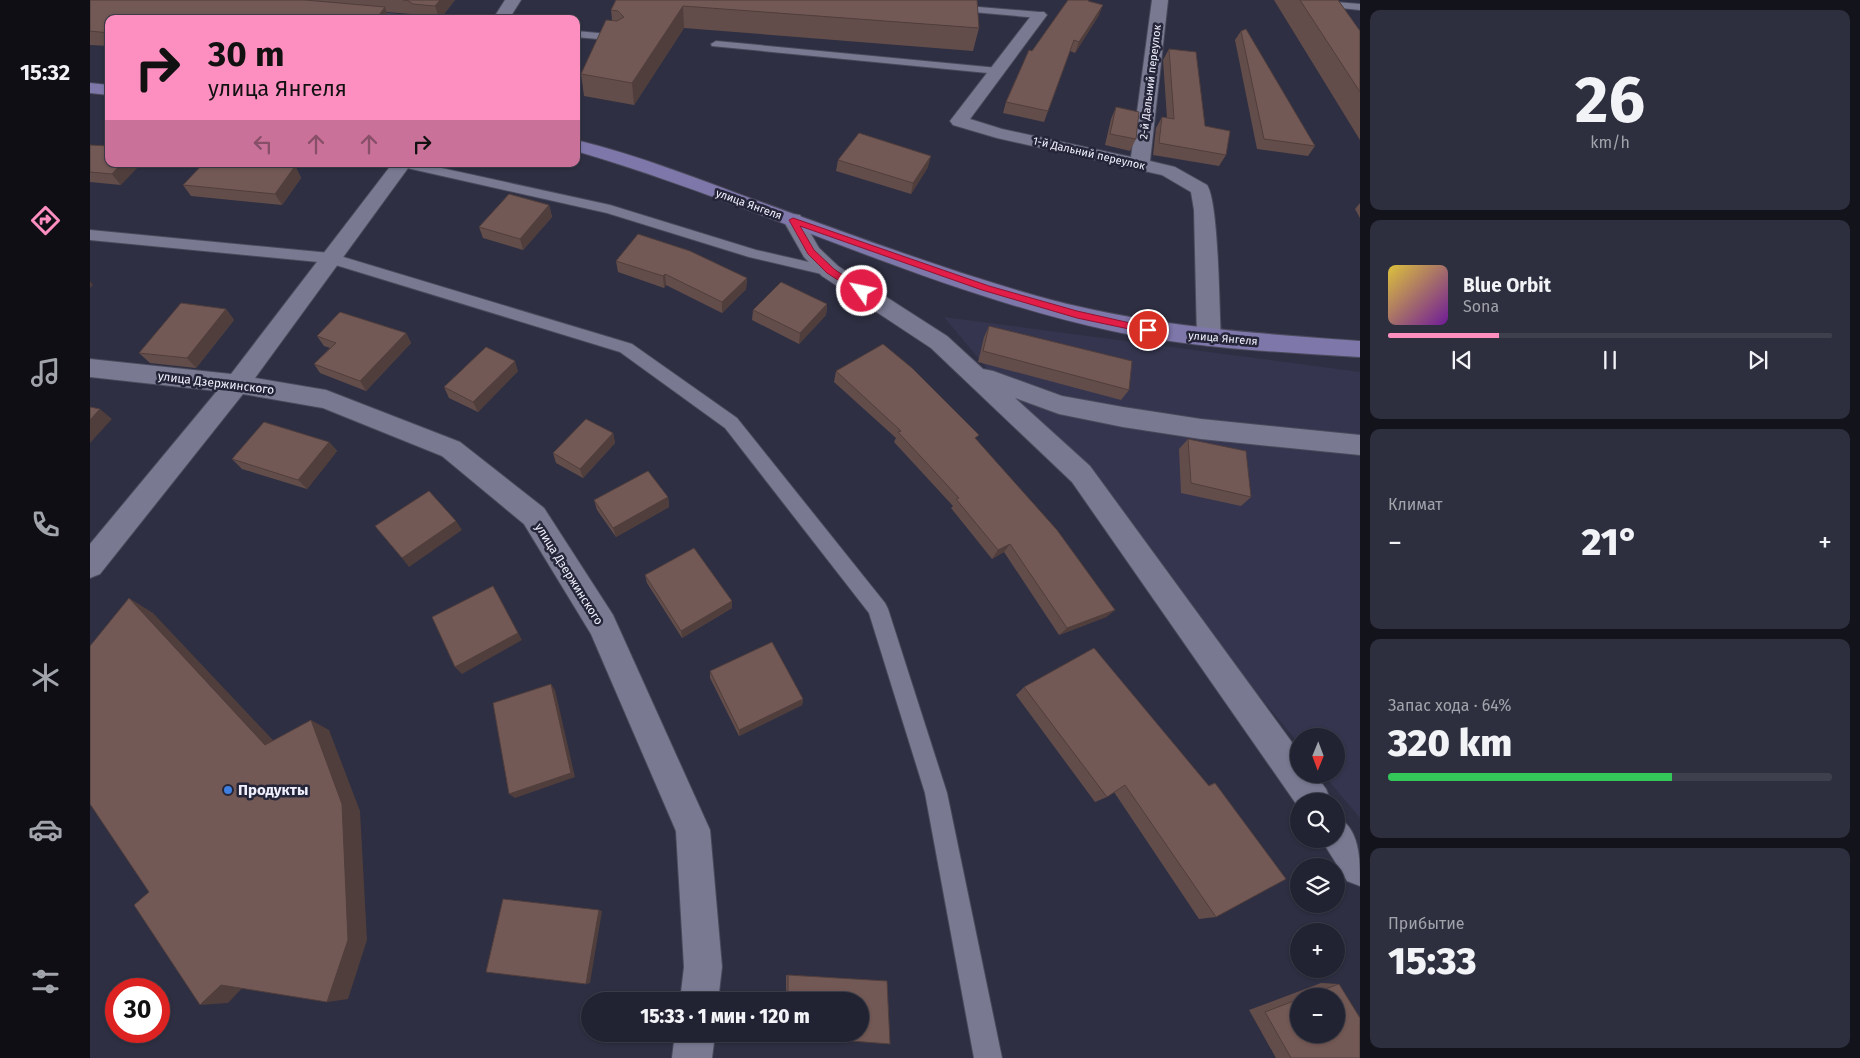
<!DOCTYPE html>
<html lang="ru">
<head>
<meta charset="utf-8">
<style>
  :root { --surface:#222332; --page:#2e2f3e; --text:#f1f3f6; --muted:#a2a4ac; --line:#3f404d; --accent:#fd8ec0 }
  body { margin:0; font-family:"Fira Sans",sans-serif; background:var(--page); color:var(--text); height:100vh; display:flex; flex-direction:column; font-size:19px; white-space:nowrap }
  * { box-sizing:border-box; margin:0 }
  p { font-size:16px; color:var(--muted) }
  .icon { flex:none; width:28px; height:28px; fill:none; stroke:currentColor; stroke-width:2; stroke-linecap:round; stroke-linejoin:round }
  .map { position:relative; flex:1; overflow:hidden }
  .side { display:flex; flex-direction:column; gap:10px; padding:10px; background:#13131c; width:500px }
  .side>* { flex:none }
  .guide { position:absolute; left:15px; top:15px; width:475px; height:152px; border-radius:10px; box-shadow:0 1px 4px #0004,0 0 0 1px var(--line); background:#fd8ec0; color:#111; overflow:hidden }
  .needle { width:32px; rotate:181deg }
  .buttons { position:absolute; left:1200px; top:728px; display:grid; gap:10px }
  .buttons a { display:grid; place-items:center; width:55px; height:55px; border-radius:50%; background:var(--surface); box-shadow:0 1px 4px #0004,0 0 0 1px var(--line); font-size:25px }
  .speed { position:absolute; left:15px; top:978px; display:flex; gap:10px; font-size:25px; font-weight:700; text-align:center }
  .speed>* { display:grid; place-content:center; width:65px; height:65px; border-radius:50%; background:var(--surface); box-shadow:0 1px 4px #0004,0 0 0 1px var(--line); line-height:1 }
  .speed .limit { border:8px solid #d22; background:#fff; color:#111 }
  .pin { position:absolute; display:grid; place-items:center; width:42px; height:42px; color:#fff; margin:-21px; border:2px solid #fff; border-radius:50%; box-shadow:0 1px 5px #0007 }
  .me { position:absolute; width:55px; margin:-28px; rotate:303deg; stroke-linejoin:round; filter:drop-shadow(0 0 4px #0008) }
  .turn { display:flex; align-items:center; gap:18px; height:105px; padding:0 20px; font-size:22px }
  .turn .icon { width:65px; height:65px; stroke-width:2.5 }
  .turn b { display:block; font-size:35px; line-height:42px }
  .lanes { display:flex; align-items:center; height:48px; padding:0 20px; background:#0003; justify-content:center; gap:25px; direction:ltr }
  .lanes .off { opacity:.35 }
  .big { font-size:38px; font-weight:800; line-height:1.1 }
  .side .tile { flex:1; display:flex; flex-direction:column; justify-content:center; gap:8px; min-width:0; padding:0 18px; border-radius:10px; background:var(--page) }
  .side .dial { align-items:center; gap:0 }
  .dial b { font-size:65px; line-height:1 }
  .song { display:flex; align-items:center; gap:15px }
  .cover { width:60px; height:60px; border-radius:8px; background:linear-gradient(135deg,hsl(50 70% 55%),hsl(280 70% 35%)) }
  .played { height:5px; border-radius:2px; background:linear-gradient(90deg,var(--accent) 25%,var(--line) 25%) }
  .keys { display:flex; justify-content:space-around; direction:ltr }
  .heat { display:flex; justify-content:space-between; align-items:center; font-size:28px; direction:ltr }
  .charge { height:8px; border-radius:4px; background:linear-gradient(90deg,#34c759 64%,var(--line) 0) }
  .trip { position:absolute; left:491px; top:992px; width:288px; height:50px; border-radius:25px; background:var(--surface); box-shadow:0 1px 4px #0004,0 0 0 1px var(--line); font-weight:800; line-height:50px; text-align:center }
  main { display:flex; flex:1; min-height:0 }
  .menu { display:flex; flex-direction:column; width:90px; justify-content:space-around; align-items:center; background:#0e0e14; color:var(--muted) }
  .menu .icon { width:35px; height:35px }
  .menu .selected { color:var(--accent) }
  .menu b { font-size:22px; color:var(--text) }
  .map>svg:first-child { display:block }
  .built { fill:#35354f }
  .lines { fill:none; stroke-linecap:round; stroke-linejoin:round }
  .lane-casing { stroke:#4b4a5c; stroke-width:2 }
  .street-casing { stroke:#4b4a5c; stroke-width:2 }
  .secondary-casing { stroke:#4b4a5c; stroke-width:2 }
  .lane { fill:#797a92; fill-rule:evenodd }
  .street { fill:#797a92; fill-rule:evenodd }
  .secondary { fill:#7d77aa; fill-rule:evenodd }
  .wall { fill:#634d4a; fill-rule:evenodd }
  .shaded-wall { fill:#503e3c }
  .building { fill:#735956; stroke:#503e3c }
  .route { fill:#e11d48; stroke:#92132f }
  .shop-dot { fill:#3f7fe0; stroke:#242538; stroke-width:2 }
  .labels { text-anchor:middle; stroke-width:5; stroke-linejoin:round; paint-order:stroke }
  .far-street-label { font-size:11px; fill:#f0f0fe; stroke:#242538 }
  .street-label { font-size:12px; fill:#f0f0fe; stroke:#242538 }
  .near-poi-label { font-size:15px; font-weight:bold; fill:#f0f0fe; stroke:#242538; text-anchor:start }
</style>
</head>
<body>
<main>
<nav class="menu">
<b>15:32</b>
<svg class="icon selected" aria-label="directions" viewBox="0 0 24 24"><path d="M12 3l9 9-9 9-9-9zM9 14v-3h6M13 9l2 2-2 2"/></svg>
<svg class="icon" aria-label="music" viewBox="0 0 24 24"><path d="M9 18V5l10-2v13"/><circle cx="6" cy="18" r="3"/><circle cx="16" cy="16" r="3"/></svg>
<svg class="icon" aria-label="phone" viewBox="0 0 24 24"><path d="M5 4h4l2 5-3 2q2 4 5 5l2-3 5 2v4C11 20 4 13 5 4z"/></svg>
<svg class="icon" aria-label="climate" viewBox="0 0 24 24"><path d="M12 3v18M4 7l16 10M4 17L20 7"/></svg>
<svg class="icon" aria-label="car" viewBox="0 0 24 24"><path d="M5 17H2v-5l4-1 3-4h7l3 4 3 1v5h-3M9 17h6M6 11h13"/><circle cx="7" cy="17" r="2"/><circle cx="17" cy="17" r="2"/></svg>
<svg class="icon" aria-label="filters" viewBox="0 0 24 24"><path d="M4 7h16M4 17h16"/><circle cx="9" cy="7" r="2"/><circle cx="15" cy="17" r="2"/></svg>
</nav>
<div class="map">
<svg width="1270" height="1058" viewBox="0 0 1270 1058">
  <rect width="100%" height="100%" fill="#2e2f42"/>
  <polygon class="built" points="854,317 1270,372 1270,818 1233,774 1246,774 1246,736 1209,736 1209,744"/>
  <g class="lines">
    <g class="lane-casing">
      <g id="lane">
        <polygon points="1245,2 1270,4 1270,10 1241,7 1240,5 1241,3"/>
        <polygon points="864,5 949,12 954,15 949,18 860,10 859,8 860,6"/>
        <polygon points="274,12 321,16 326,19 270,17 269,15 270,13"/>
        <polygon points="486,31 530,35 535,38 530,41 486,37"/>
        <polygon points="626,41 908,68 914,71 908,74 622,46 621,44"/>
        <polygon points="311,164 333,164 520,205 666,250 745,268 747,271 745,274 740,276 659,257 517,213 317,168 312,167"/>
        <polygon points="0,230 240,253 542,344 647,418 795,603 798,609 857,793 912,1058 884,1058 835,793 779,613 635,428 530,352 239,263 0,240"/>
      </g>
    </g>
    <g class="street-casing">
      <g id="street">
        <polygon points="415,0 431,0 419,19 403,19"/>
        <path d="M1062,0H1078L1060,161L1085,167L1117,185C1129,203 1129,310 1131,338L1127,344L1119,346L1111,344L1107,338L1104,210L1101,192L1072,175L907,138L863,125L860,121L944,12H954L957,15L880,119L912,129L1041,157Z"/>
        <polygon points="302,164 321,164 165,378 236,390 370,442 454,508 523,615 620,830 632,967 628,1001 590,1001 594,967 586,831 501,634 434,524 352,456 233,408 153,394 10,574 0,578 0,544 127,391 0,377 0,359 141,374"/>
        <polygon points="703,214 710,215 729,248 748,266 857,336 893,369 903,371 972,396 1033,407 1111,419 1270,435 1270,455 1111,439 1033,427 969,414 925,398 1000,466 1209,752 1209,774 1225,774 1236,789 1241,801 1209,801 1209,808 982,482 841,348 732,276 714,257 693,220 696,215"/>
        <path d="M1246,816C1270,829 1270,857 1270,886L1257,881L1231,839H1246Z"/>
        <polygon points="585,1034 625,1034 622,1058 582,1058"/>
      </g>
    </g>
    <g class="secondary-casing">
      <g id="secondary">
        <polygon points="0,83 19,85 19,95 0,93"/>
        <path d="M486,140C548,155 608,179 668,201C760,234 852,269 947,296C1053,326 1160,333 1270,341V357C1187,352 1103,348 1022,331C837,291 667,204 486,151Z"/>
      </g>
    </g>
    <use href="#lane" class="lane"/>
    <use href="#street" class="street"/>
    <use href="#secondary" class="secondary"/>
  </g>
  <g class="wall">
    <polygon points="0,0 365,0 350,19 327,18 321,14 296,12 299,19 19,19 19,46 0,45"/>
    <polygon points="526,0 889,28 883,51 594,28 544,105 494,96 491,74 522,20 521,10"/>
    <polygon points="1184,0 1248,0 1270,31 1270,140"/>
    <polygon points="998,1 1009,15 985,53 980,51 954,122 913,113 916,102 942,51"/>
    <polygon points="1151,31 1225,146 1218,156 1167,149 1145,40"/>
    <polygon points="1079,49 1115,126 1136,155 1129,166 1063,155 1066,128 1072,117 1077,118 1073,60"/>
    <polygon points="1026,107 1046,139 1040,151 1015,145 1021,119"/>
    <polygon points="0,145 31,185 0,182"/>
    <polygon points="748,160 838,167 821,194 746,171"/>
    <polygon points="205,166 211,178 192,205 101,196 93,185"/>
    <polygon points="1270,203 1270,218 1265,209"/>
    <polygon points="459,205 462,217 433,250 393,238 389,227"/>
    <polygon points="526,261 657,278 656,289 632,313 576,285 574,288 528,272"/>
    <polygon points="737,304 736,315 709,344 662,320 663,310"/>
    <polygon points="136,309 144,320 106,368 60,363 49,353"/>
    <polygon points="899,326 1039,390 1031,400 888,362 894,337"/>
    <polygon points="316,333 321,343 276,391 230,373 224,364 240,348 234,346 227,336"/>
    <polygon points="428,371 388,412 359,398 354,387"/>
    <polygon points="746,371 887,440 1025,610 1016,617 969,635 914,552 902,559 861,508 863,506 804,442 806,438 744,382"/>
    <polygon points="523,433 525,443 493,478 466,463 463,453"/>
    <polygon points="1098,439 1161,497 1151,506 1091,493 1089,449"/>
    <polygon points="239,442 247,451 217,489 152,469 142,459"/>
    <polygon points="578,497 579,507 526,537 507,510 504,500"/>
    <polygon points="555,575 642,608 592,638 557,583"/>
    <polygon points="620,671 713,699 712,705 649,736 620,678"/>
    <polygon points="934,687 1119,785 1125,783 1126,917 1109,919 1024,792 1017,797 1005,802 926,695"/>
    <polygon points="696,975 797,981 800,1044 697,1036 695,1034 770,1034 770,1001 696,1001"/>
    <path d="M1231,983L1249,984L1270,1058H1186L1159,1010ZM1209,996H1246L1209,1034Z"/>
  </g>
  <g class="shaded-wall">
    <polygon points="350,0 365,0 350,19 349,19 345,6"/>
    <polygon points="1013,5 1009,15 985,53 989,42"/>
    <polygon points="593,6 594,28 544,105 542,83"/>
    <polygon points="295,7 299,19 286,19"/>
    <polygon points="841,156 838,167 821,194 823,183"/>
    <polygon points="31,164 51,164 31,185 22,174"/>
    <polygon points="205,166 211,178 192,205 185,194"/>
    <polygon points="459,205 462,217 433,250 430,239"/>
    <polygon points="575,274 576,285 574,288 573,276"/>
    <polygon points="657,278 656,289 632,313 632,302"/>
    <polygon points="0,281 3,285 0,288"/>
    <polygon points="737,304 736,315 709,344 710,333"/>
    <polygon points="136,309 144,320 106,368 97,358"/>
    <polygon points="316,333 321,343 276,391 270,381"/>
    <polygon points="425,361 428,371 388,412 383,402"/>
    <polygon points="10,409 22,419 0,443 0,420"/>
    <polygon points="523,433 525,443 493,478 490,469"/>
    <polygon points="239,442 247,451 217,489 208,480"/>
    <polygon points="578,497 579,507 526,537 523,528"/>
    <polygon points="366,521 372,530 319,567 312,558"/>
    <polygon points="920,544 914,552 902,559 908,550"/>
    <polygon points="403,586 432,640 372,674 365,667"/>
    <polygon points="39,598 63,613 196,754 175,745"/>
    <polygon points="642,601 642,608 592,638 591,631"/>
    <polygon points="1025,610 1016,617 969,635 977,628"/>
    <polygon points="461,684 465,690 485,777 425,798 419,794"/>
    <polygon points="713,699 712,705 649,736 649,730"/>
    <polygon points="221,720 239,730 270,811 277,940 258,999 237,1002"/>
    <polygon points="509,910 512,911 500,983 496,984"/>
    <polygon points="157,983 138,1003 110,1005 131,985"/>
  </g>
  <g class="building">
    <polygon points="0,0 215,0 295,7 286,19 19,19 19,33 0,31"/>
    <polygon points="313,0 350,0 345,6 323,4 317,0"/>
    <polygon points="526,0 887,0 889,28 593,6 542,83 491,74 516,20 527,21 534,17 528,11 521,10"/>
    <polygon points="978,0 999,0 998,1 1013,5 989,42 984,40 958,111 916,102 939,50 942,51"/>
    <polygon points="1210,0 1248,0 1270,31 1270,92"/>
    <polygon points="1156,29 1225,146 1174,139 1151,31"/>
    <polygon points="1079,49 1106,52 1115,126 1140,131 1136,155 1069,143 1072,117 1084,119"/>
    <polygon points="1026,107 1049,112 1046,139 1020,134"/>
    <polygon points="769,133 841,156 823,183 748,160"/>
    <polygon points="0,145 19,146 19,164 31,164 22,174 0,172"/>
    <polygon points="113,164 171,164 205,166 185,194 93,185"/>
    <polygon points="419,194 459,205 430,239 389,227"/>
    <polygon points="548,234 600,251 657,278 632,302 575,274 573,276 526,261"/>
    <polygon points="691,282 737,304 710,333 663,310"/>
    <polygon points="91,303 136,309 97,358 49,353"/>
    <polygon points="250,312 316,333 270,381 224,364 246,343 227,336"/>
    <polygon points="899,326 1042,361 1039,390 893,351"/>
    <polygon points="793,344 822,368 889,435 885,438 967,530 1025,610 977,628 920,544 908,550 866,499 869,498 808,432 811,431 746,371"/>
    <polygon points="396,347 425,361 383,402 354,387"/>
    <polygon points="0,407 10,409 0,420"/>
    <polygon points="496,419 523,433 490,469 463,453"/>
    <polygon points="174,422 239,442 208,480 142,459"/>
    <polygon points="1098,439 1156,451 1161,497 1101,483"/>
    <polygon points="558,471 578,497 523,528 504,500"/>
    <polygon points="339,491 366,521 312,558 285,526"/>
    <polygon points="604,548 642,601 591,631 555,575"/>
    <polygon points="403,586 428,633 365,667 342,617"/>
    <polygon points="39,598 175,745 221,720 252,804 258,940 237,1002 131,985 110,1005 44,905 59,892 0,804 0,646"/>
    <polygon points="682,642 713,699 649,730 620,671"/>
    <polygon points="1004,648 1119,786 1125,783 1196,879 1126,917 1035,785 1017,797 934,687"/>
    <polygon points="461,684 481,773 419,794 403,703"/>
    <polygon points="413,899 509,910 496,984 396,972"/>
    <polygon points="698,975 797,981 800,1044 697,1036 697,1034 770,1034 770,1001 698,1001"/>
    <polygon points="1249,984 1270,1018 1270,1058 1201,1058 1175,1012 1209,999 1209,1034 1246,1034 1246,996 1216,996"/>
  </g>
  <polygon class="route" points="703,218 899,286 987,311 1058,327 1062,330 1058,333 987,318 892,290 710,226 724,250 744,269 776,291 772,294 768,293 737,273 718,254 699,220"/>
  <circle class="shop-dot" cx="138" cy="790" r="5"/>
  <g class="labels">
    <g class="far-street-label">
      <text transform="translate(1060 82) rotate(-83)" y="4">2-й Дальний переулок</text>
      <text transform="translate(999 153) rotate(13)" y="4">1-й Дальний переулок</text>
      <text transform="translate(659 204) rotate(20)" y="4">улица Янгеля</text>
      <text transform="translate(1133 338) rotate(5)" y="4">улица Янгеля</text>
    </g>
    <g class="street-label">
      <text transform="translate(126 383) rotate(7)" y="4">улица Дзержинского</text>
      <text transform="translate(479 574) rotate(58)" y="4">улица Дзержинского</text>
    </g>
    <g class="near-poi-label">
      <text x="148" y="795">Продукты</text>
    </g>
  </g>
</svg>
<div class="buttons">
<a><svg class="needle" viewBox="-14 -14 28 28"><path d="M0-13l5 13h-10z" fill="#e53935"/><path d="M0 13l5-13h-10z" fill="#a2a4ac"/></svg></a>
<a><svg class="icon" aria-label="search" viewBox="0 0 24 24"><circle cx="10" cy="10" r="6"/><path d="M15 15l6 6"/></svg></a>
<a><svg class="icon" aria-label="layers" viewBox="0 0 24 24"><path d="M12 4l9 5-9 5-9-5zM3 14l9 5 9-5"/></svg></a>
<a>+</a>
<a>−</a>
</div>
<div class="speed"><div class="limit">30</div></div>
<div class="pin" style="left:1058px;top:330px;background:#d93025"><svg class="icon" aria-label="arrive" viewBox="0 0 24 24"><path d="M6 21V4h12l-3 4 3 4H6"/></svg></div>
<svg class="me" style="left:772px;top:291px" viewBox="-20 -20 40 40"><circle r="17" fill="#e11d48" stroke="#fff" stroke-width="3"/><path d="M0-11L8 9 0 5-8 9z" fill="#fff"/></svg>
<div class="trip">15:33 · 1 мин · 120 m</div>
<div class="guide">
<div class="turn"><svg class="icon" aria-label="right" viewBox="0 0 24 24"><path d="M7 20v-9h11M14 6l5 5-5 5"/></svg><div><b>30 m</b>улица Янгеля</div></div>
<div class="lanes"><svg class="icon off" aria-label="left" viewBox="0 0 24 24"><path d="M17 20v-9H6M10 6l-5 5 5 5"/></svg><svg class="icon off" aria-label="ahead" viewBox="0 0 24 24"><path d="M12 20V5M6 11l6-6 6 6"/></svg><svg class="icon off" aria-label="ahead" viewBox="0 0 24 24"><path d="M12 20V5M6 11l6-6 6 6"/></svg><svg class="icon" aria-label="right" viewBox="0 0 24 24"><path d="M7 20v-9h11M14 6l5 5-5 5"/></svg></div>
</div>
</div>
<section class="side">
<div class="tile dial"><b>26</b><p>km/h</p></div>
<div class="tile">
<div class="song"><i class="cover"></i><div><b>Blue Orbit</b><p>Sona</p></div></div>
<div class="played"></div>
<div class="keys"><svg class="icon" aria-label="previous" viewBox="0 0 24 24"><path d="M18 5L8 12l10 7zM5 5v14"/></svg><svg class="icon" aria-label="pause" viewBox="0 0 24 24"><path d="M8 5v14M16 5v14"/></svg><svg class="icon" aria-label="next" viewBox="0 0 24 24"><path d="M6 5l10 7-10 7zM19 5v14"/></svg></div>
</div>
<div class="tile"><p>Климат</p>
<div class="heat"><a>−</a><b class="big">21°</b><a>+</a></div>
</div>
<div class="tile"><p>Запас хода · 64%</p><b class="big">320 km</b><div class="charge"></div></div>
<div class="tile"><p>Прибытие</p><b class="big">15:33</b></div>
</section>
</main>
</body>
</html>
